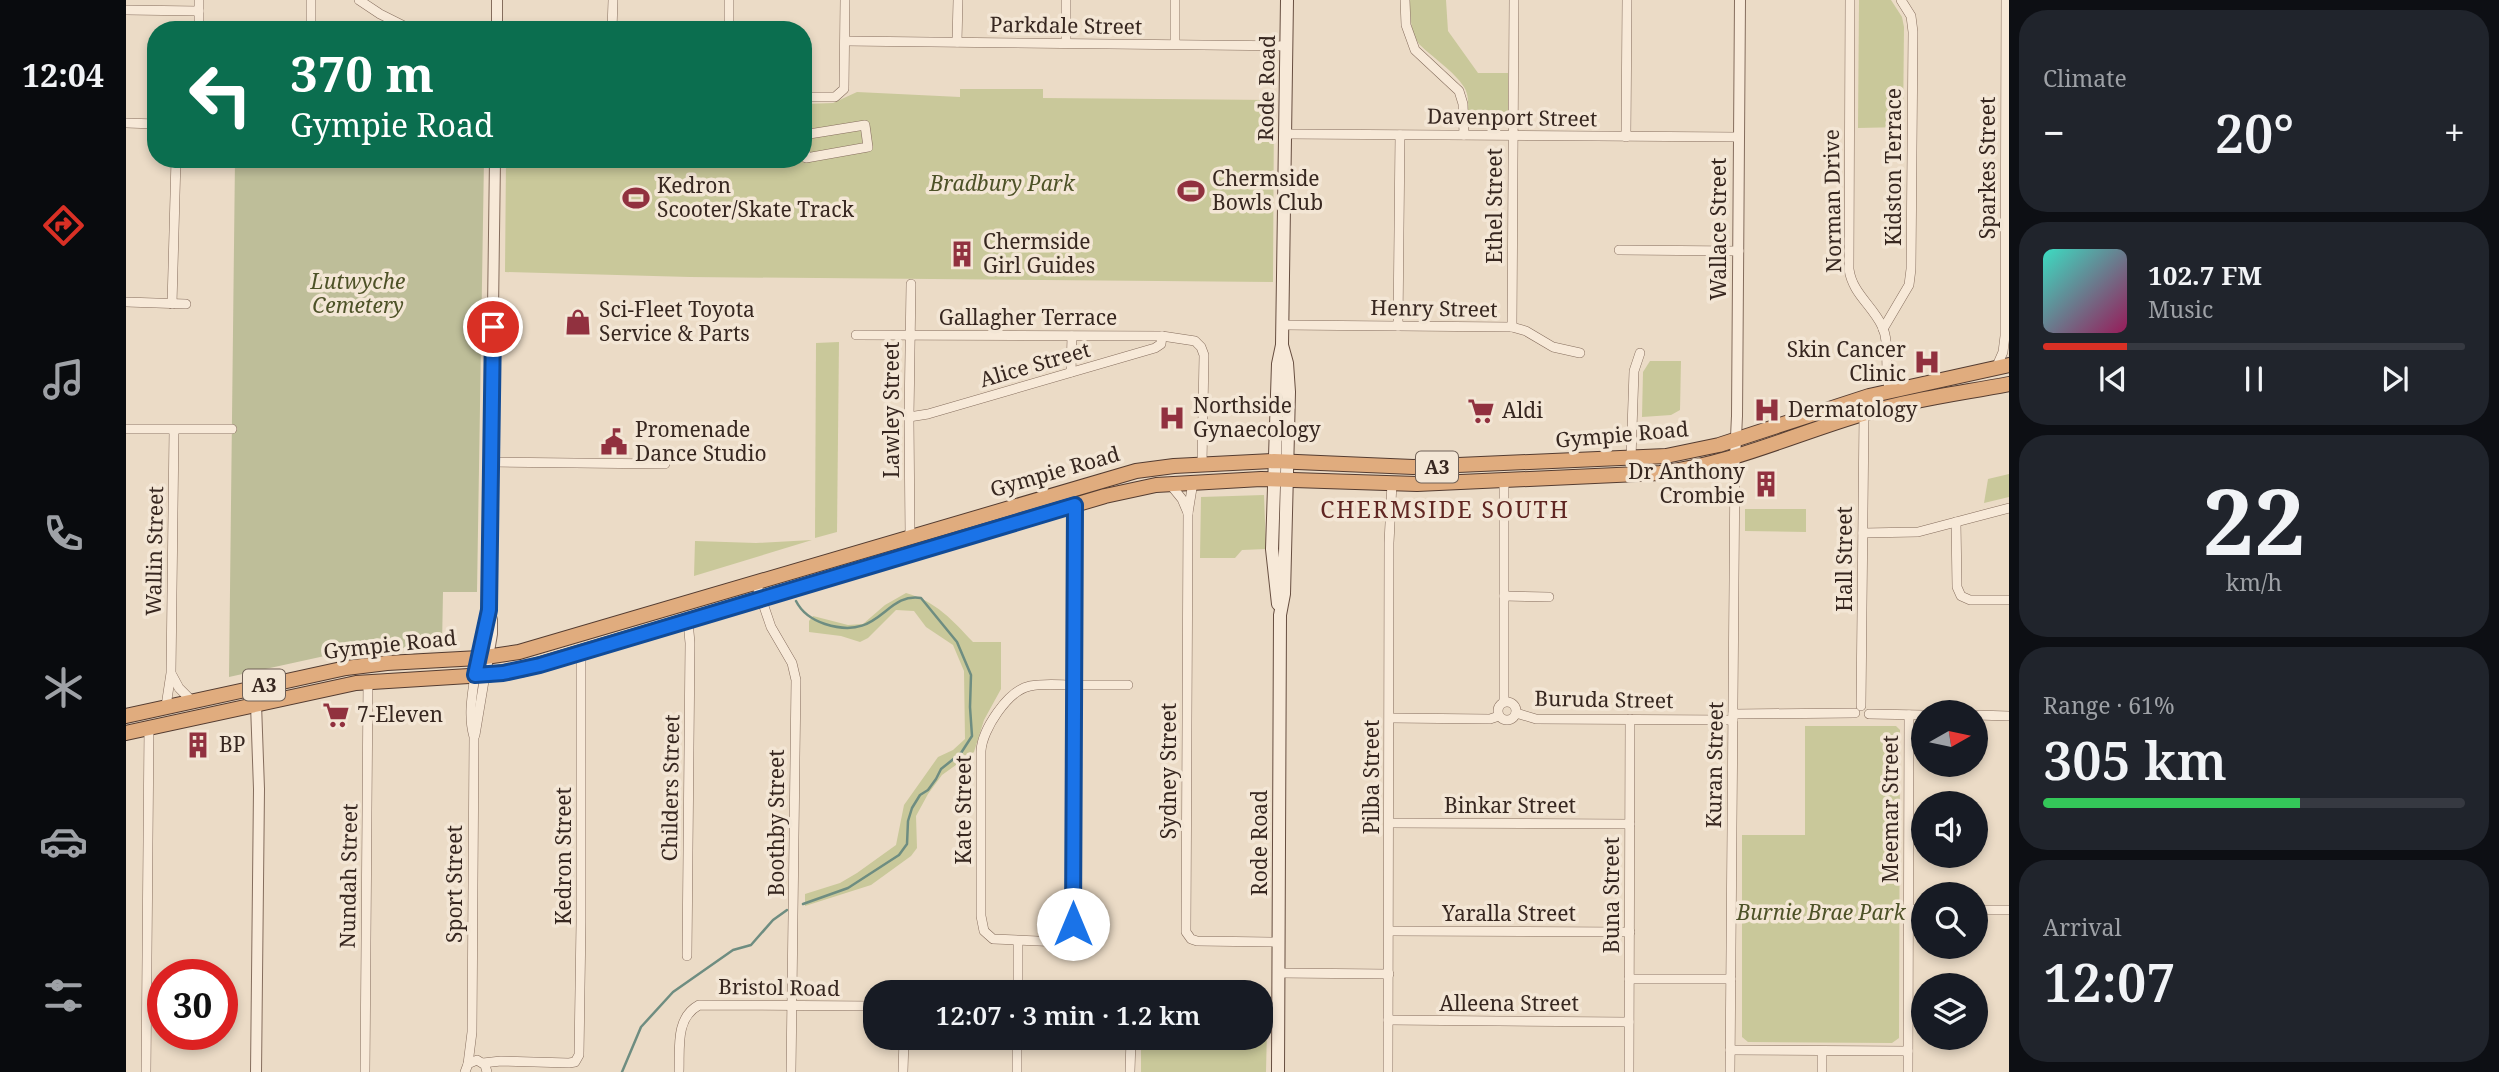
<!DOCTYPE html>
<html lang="en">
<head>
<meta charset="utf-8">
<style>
  :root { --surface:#171b24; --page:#20242c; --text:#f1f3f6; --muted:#9ea1a6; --line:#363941; --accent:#d93025 }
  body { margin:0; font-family:"Noto Serif",serif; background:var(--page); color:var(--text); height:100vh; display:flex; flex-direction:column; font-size:26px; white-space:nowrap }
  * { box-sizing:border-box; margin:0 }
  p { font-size:23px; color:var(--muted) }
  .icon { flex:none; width:38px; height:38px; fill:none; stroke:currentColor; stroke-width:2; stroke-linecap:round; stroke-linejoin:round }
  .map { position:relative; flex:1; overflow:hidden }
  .side { display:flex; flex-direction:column; gap:10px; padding:10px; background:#0d0f14; width:490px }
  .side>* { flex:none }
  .banner { position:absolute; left:21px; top:21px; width:665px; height:147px; border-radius:28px; box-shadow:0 4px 10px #0003; background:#0b6e4f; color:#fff; overflow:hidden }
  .needle { width:46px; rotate:81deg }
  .buttons { position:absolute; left:1785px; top:700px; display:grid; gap:14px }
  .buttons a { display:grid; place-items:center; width:77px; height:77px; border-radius:50%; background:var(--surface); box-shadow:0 4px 10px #0003; font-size:35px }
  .speed { position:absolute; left:21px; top:959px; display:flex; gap:14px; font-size:35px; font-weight:700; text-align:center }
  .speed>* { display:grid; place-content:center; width:91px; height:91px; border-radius:50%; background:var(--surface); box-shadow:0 4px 10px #0003; line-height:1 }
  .speed .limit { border:10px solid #d22; background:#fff; color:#111 }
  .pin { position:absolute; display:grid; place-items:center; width:60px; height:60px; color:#fff; margin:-30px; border:4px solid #fff; border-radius:50%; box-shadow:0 2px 7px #0007 }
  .me { position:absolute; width:77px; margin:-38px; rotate:0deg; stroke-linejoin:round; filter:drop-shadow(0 0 5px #0008) }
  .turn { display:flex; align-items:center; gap:24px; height:147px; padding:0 28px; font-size:32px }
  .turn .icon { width:91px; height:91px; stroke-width:2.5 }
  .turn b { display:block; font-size:49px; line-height:60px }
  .big { font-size:52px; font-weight:600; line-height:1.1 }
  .side .card { flex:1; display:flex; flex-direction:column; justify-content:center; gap:10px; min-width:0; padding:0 24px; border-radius:28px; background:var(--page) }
  .side .dial { align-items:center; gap:0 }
  .dial b { font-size:91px; line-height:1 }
  .song { display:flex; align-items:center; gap:21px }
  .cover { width:84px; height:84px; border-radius:10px; background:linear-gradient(135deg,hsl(170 70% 55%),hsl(330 70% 35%)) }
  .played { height:7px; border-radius:4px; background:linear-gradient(90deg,var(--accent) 20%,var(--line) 20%) }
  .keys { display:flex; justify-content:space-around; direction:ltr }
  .heat { display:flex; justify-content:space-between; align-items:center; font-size:38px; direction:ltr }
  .charge { height:10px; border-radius:5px; background:linear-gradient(90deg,#34c759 61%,var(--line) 0) }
  .trip { position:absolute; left:737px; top:980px; width:410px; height:70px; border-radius:28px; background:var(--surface); box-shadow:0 4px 10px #0003; font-weight:600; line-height:70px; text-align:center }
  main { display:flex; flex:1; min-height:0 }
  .menu { display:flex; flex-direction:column; width:126px; justify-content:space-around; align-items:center; background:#090b0e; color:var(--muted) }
  .menu .icon { width:49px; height:49px }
  .menu .on { color:var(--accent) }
  .menu b { font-size:32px; color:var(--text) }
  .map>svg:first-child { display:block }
  .green { fill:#c9c89a }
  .cemetery { fill:#bebe99 }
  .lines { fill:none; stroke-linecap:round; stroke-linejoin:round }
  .stream { stroke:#6e8d81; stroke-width:2.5 }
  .minor-casing { stroke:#856d5d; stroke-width:10 }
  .tertiary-casing { stroke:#856d5d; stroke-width:12 }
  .secondary-casing { stroke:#674e40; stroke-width:14 }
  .trunk-casing { stroke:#543c31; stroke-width:16 }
  .minor { stroke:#f7e9d8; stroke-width:9 }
  .tertiary { stroke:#f7e9d8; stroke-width:10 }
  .secondary { stroke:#f7e9d8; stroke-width:12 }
  .trunk { stroke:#e0ac7e; stroke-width:14 }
  .route-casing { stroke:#114b97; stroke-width:18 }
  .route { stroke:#1a73e8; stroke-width:12 }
  .labels { text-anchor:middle; stroke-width:7; stroke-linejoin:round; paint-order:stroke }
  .shield { fill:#f3e6d5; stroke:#6f6056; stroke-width:2 }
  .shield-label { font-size:19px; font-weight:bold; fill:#372720 }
  .street-label { font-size:21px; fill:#372720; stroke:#f3e6d5 }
  .poi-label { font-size:21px; fill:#372720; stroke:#f3e6d5; text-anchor:start }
  .park-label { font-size:21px; font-style:italic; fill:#4d5227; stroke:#f3e6d5 }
  .neighbourhood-label { font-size:23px; letter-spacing:2px; fill:#602622; stroke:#f3e6d5 }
</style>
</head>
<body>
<main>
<nav class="menu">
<b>12:04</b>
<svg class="icon on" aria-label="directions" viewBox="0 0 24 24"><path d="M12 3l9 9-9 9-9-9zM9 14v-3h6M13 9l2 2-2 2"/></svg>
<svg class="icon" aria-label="music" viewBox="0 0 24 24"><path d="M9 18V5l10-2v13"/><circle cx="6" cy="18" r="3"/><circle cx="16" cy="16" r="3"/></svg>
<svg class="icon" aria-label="phone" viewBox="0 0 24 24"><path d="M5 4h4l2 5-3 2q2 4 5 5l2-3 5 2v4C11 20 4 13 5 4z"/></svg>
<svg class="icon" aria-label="climate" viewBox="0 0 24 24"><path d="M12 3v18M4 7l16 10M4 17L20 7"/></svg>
<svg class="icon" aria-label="car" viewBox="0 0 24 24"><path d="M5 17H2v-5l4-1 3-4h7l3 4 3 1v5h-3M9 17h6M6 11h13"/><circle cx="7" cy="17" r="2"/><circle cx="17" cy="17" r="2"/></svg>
<svg class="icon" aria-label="filters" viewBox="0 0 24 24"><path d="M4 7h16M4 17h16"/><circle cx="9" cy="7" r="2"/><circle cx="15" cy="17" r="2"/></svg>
</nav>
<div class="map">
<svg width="1883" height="1072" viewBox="0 0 1883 1072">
  <rect width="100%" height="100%" fill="#ebdbc6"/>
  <g class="green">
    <path d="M1284,0H1320L1322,31L1352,73H1382V121C1376,129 1371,128 1362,128C1331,127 1349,104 1338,87C1329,72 1305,56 1293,44C1284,30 1284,16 1284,0Z"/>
    <polygon points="1733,0 1765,0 1776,17 1778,27 1777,127 1732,128"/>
    <polygon points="834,89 917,89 917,98 1148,100 1147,282 564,277 379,272 380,159 677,159 677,104 707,103 731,92 834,97"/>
    <polygon points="713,342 711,532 689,538 690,343"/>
    <polygon points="1524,361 1555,361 1554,410 1545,415 1516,417 1517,372"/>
    <polygon points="1883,474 1883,497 1858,503 1862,479"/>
    <polygon points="1138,495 1140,549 1116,550 1109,558 1074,558 1075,497"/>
    <polygon points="1619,509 1680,509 1680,532 1619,531"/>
    <polygon points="686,540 568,576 569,541 630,543"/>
    <path d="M780,593C811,602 826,620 847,642H875V689L858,720L848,752L816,775L802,794L790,816L791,848L785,856L745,885L679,906V894L714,883L731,873L770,845L778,805L812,757L827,750L839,739L838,671L827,645L800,627L788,611L770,610L742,638L734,642L715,636L683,632V621L687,616L722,625L737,624L759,605Z"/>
    <polygon points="1679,726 1770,726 1774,730 1773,1038 1766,1043 1622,1042 1616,1037 1616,835 1679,835"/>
    <polygon points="1134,1021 1140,1025 1141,1029 1140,1072 1015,1072 1015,1038 1134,1038"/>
  </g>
  <polygon class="cemetery" points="109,159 358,159 351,592 317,592 316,646 226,650 103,677"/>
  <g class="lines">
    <g class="stream">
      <path d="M670,601C676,613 687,620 699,624C755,642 758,592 795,598L831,642L845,675L844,707L846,736L835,753L815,769L810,779L802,790L794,795L786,808L782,821L781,844L773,855L722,888L677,904"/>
      <polyline points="496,1072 515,1027 547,992 607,950 625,945 647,920 661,910"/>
    </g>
    <g class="minor-casing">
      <g id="minor">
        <polyline points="233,0 254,14 286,30"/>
        <polyline points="1279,0 1280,25 1289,50 1333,91 1337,104 1338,135"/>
        <path d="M1724,0L1723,269C1726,293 1746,305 1756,326C1765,345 1757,370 1764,391"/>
        <polyline points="0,10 73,11"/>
        <polyline points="73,30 73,0"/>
        <polyline points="185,30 185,0"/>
        <polyline points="486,30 487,0"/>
        <polyline points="603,30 603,0"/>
        <polyline points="719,41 1161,46"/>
        <polyline points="831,42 832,0"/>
        <polyline points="940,43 940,0"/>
        <polyline points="1049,44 1049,0"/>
        <polyline points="677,97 709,97 718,89 719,0"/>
        <polyline points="0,123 30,124"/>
        <polyline points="1159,134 1613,137"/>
        <polyline points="677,135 739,125 742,147 680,158 677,138"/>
        <polyline points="1500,137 1501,0"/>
        <polyline points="1493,250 1613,251"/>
        <polyline points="0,302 60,304"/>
        <polyline points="46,304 50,159"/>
        <polyline points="1157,325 1386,327 1400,331 1427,347 1454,353"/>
        <polyline points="1272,326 1274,135"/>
        <polyline points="1386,327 1388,0"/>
        <polyline points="1757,329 1783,285 1785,269 1787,32 1785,16 1775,0"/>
        <polyline points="730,335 1036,336 1069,341 1075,347 1078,355 1076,464"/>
        <polyline points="1870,368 1877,352 1879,336 1880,0"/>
        <polyline points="945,372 946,336"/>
        <polyline points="783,417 802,414 1029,348 1035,344 1036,336"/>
        <polyline points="0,429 106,429"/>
        <polyline points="1505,458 1508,371 1514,353"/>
        <polyline points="365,462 539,464"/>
        <polyline points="1378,480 1378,702"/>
        <polyline points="1067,482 1062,513 1060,932 1065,939 1071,941 1152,942"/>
        <polyline points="1043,483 1056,499 1062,513"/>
        <path d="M949,505C953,554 950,606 949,655C949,745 948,834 947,924C947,933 943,939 934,942L867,939L858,931L855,916V751C856,730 882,690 904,686C918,683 935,685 949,685H1002"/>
        <polyline points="1830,522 1831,587 1835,596 1844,600 1883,600"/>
        <polyline points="1737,533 1792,532 1883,508"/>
        <polyline points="784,537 783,417 785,284"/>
        <polyline points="630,583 645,627 666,663 670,680 665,1072"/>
        <polyline points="1378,596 1423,597"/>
        <polyline points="46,675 53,688 66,701"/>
        <circle cx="1381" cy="711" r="9"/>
        <polyline points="40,706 45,673 48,430"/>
        <polyline points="1735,706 1738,414"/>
        <polyline points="1390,713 1410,719 1607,720"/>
        <polyline points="1607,714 1729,713"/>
        <polyline points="1743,714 1797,715"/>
        <polyline points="1850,715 1883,716"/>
        <polyline points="1264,718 1364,719 1373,716"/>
        <polyline points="349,735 359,675"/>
        <polyline points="1263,823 1504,824"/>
        <polyline points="1782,909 1797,909"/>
        <polyline points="1850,910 1883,910"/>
        <polyline points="1263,931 1504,932"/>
        <polyline points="561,956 564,643 562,621"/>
        <polyline points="1152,973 1263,974"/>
        <polyline points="1503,979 1605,979"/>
        <polyline points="892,992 892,942"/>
        <polyline points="1134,1010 1152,1010"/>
        <polyline points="1262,1020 1503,1022"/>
        <polyline points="1604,1050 1782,1051"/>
        <polyline points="357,1063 375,1061 443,1063 449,1062 453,1055 455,922 455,652"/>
        <path d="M342,1064L346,1032L348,737C342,716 346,696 349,675"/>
        <polyline points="20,1072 23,727"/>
        <polyline points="239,1072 242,681"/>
        <polyline points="339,1072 342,1064 351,1060 359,1065 361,1072"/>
        <path d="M553,1072C554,1048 549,1018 573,1005L749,1006"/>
        <polyline points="777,1072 778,1038"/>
        <polyline points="891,1072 891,1038"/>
        <polyline points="1004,1072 1005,1038"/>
        <polyline points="1262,1072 1263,543 1266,483"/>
        <polyline points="1503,1072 1504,719"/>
        <polyline points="1604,1072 1609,458"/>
        <polyline points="1696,1072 1696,1051"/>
        <polyline points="1782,1072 1783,715"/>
      </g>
    </g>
    <g class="tertiary-casing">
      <g id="tertiary">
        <polyline points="371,30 371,0"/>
        <polyline points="1609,458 1611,416 1614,0"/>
        <polyline points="349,675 361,616"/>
        <polyline points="359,675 366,634 366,620 363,610 369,159"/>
        <polyline points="130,1072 133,789 130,704"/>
      </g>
    </g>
    <g class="secondary-casing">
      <g id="secondary">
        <polyline points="1152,604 1146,549 1152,364 1156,345 1161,0"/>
        <polyline points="1152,1072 1154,615 1158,594 1163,392 1161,363 1156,345"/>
      </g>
    </g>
    <g class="trunk-casing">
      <g id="trunk">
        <polyline points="0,716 220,668 261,663 353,658 393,652 1010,471 1048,466 1148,461 1287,467 1540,456 1593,445 1743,396 1883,365"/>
        <path d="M0,733L230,683L359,675L398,669L979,496L1030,485L1135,479L1291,484L1534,473C1606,464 1671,433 1740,413C1787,399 1836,393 1883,384"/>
      </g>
    </g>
    <use href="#minor" class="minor"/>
    <use href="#tertiary" class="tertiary"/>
    <use href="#secondary" class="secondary"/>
    <use href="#trunk" class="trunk"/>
  </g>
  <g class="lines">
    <g class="route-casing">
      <polyline id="route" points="367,327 363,610 349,675 377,673 414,665 949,505 947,924"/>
    </g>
    <use href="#route" class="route"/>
  </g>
  <defs>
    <g id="stadium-bare" transform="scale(2.1)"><path d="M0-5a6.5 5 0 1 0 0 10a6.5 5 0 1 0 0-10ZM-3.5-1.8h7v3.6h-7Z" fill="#91313f" stroke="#f3e6d5" stroke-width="2.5" paint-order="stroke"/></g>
    <g id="building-bare" transform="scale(2.1)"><path d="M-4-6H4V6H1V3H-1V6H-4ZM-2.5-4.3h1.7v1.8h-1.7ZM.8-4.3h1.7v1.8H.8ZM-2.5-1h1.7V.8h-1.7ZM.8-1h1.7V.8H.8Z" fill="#91313f" stroke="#f3e6d5" stroke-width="2.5" paint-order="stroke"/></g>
    <g id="shop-bare" transform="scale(2.1)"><path d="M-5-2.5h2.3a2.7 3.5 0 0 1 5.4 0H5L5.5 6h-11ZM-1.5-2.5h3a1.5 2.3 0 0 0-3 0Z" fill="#91313f" stroke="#f3e6d5" stroke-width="2.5" paint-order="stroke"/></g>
    <g id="hospital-bare" transform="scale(2.1)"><path d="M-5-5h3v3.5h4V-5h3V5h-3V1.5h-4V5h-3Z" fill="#91313f" stroke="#f3e6d5" stroke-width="2.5" paint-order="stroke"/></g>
    <g id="supermarket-bare" transform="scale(2.1)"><path d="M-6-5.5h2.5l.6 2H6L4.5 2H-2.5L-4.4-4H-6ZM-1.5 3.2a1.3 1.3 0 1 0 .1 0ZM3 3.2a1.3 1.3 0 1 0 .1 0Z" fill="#91313f" stroke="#f3e6d5" stroke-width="2.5" paint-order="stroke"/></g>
    <g id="civic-bare" transform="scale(2.1)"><path d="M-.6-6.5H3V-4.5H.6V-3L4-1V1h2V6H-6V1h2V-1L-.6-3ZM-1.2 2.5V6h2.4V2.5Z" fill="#91313f" stroke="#f3e6d5" stroke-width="2.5" paint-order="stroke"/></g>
  </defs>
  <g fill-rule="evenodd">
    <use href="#stadium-bare" x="1065" y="191"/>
    <use href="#stadium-bare" x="510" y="198"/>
    <use href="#building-bare" x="836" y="254"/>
    <use href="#shop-bare" x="452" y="322"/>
    <use href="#hospital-bare" x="1801" y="362"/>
    <use href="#hospital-bare" x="1641" y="410"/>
    <use href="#supermarket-bare" x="1355" y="411"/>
    <use href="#hospital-bare" x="1046" y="418"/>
    <use href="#civic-bare" x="488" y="442"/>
    <use href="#building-bare" x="1640" y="484"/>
    <use href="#supermarket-bare" x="210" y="715"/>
    <use href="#building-bare" x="72" y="745"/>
  </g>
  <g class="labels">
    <g class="shield">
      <rect x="1290" y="451.5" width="42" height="31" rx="5"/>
      <rect x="117" y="669.5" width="42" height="31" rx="5"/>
    </g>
    <g class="shield-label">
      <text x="1311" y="474">A3</text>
      <text x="138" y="692">A3</text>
    </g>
    <g class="street-label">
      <text transform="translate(940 26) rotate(1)" y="7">Parkdale Street</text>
      <text transform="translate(1141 88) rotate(-89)" y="7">Rode Road</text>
      <text transform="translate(1386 118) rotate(1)" y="7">Davenport Street</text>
      <text transform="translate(1768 167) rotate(-90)" y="7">Kidston Terrace</text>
      <text transform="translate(1862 168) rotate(-90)" y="7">Sparkes Street</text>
      <text transform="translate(1707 201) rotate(-91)" y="7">Norman Drive</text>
      <text transform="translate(1369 206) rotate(-90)" y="7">Ethel Street</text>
      <text transform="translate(1593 229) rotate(-90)" y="7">Wallace Street</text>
      <text transform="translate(1308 309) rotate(1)" y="7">Henry Street</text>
      <text x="902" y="325">Gallagher Terrace</text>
      <text transform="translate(909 365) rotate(-16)" y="7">Alice Street</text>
      <text transform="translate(766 410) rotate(-90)" y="7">Lawley Street</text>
      <text transform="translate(1496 435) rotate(-5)" y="7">Gympie Road</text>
      <text transform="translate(929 472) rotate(-16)" y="7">Gympie Road</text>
      <text transform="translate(29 551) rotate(-89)" y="7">Wallin Street</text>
      <text transform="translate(1719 559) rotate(-90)" y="7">Hall Street</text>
      <text transform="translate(264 645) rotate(-6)" y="7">Gympie Road</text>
      <text transform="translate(1478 700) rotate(1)" y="7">Buruda Street</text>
      <text transform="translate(1589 765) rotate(-89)" y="7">Kuran Street</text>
      <text transform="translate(1043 771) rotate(-90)" y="7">Sydney Street</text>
      <text transform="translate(1246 777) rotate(-90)" y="7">Pilba Street</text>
      <text transform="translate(545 788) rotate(-89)" y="7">Childers Street</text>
      <text x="1384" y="813">Binkar Street</text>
      <text transform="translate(1765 809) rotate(-90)" y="7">Meemar Street</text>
      <text transform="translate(838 810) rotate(-90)" y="7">Kate Street</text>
      <text transform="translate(651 823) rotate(-90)" y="7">Boothby Street</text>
      <text transform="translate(1134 843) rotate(-90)" y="7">Rode Road</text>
      <text transform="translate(438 856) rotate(-90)" y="7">Kedron Street</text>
      <text transform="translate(223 876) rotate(-89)" y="7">Nundah Street</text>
      <text transform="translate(329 884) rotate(-90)" y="7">Sport Street</text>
      <text transform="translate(1486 895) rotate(-90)" y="7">Buna Street</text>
      <text x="1383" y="921">Yaralla Street</text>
      <text transform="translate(653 988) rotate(1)" y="7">Bristol Road</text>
      <text x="1383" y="1011">Alleena Street</text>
    </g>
    <g class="poi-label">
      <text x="1086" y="186">Chermside<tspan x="1086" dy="24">Bowls Club</tspan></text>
      <text x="531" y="193">Kedron<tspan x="531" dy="24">Scooter/Skate Track</tspan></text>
      <text x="857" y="249">Chermside<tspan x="857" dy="24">Girl Guides</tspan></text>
      <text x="473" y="317">Sci-Fleet Toyota<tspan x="473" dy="24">Service &amp; Parts</tspan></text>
      <text x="1780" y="357" text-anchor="end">Skin Cancer<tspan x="1780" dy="24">Clinic</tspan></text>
      <text x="1067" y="413">Northside<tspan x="1067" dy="24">Gynaecology</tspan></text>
      <text x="1662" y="417">Dermatology</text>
      <text x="1376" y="418">Aldi</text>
      <text x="509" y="437">Promenade<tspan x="509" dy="24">Dance Studio</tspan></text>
      <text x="1619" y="479" text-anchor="end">Dr Anthony<tspan x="1619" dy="24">Crombie</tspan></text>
      <text x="231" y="722">7-Eleven</text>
      <text x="93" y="752">BP</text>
    </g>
    <g class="park-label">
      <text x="876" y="191">Bradbury Park</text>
      <text x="232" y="289">Lutwyche<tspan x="232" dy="24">Cemetery</tspan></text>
      <text x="1695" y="920">Burnie Brae Park</text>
    </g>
    <g class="neighbourhood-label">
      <text x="1319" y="518">CHERMSIDE SOUTH</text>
    </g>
  </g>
</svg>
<div class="buttons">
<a><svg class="needle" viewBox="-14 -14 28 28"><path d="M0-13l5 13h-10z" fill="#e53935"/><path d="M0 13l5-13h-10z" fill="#9ea1a6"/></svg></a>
<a><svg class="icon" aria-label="sound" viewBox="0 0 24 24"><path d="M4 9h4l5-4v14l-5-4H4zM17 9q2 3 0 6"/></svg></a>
<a><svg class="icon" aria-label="search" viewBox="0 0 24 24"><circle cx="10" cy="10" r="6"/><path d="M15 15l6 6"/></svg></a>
<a><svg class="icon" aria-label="layers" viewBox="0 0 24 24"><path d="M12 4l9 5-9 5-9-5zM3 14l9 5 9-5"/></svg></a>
</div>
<div class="speed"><div class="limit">30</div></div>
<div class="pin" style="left:367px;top:327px;background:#d93025"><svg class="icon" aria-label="arrive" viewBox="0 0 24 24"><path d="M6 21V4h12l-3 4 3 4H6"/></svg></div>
<svg class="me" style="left:947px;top:924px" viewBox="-20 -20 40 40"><circle r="19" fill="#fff"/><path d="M0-13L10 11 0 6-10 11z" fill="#1a73e8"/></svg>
<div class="trip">12:07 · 3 min · 1.2 km</div>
<div class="banner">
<div class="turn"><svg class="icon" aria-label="left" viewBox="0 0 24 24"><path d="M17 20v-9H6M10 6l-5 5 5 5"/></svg><div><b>370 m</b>Gympie Road</div></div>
</div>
</div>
<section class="side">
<div class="card"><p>Climate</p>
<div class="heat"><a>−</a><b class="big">20°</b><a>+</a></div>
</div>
<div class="card">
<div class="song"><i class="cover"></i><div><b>102.7 FM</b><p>Music</p></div></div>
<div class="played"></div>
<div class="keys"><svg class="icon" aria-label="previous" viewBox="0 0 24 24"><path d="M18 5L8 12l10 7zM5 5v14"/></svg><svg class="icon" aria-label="pause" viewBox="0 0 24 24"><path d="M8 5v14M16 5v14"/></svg><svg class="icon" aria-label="next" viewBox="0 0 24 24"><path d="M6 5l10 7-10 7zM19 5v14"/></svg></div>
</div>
<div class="card dial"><b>22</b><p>km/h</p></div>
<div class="card"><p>Range · 61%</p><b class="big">305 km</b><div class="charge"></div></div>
<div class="card"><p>Arrival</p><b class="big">12:07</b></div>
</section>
</main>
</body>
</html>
